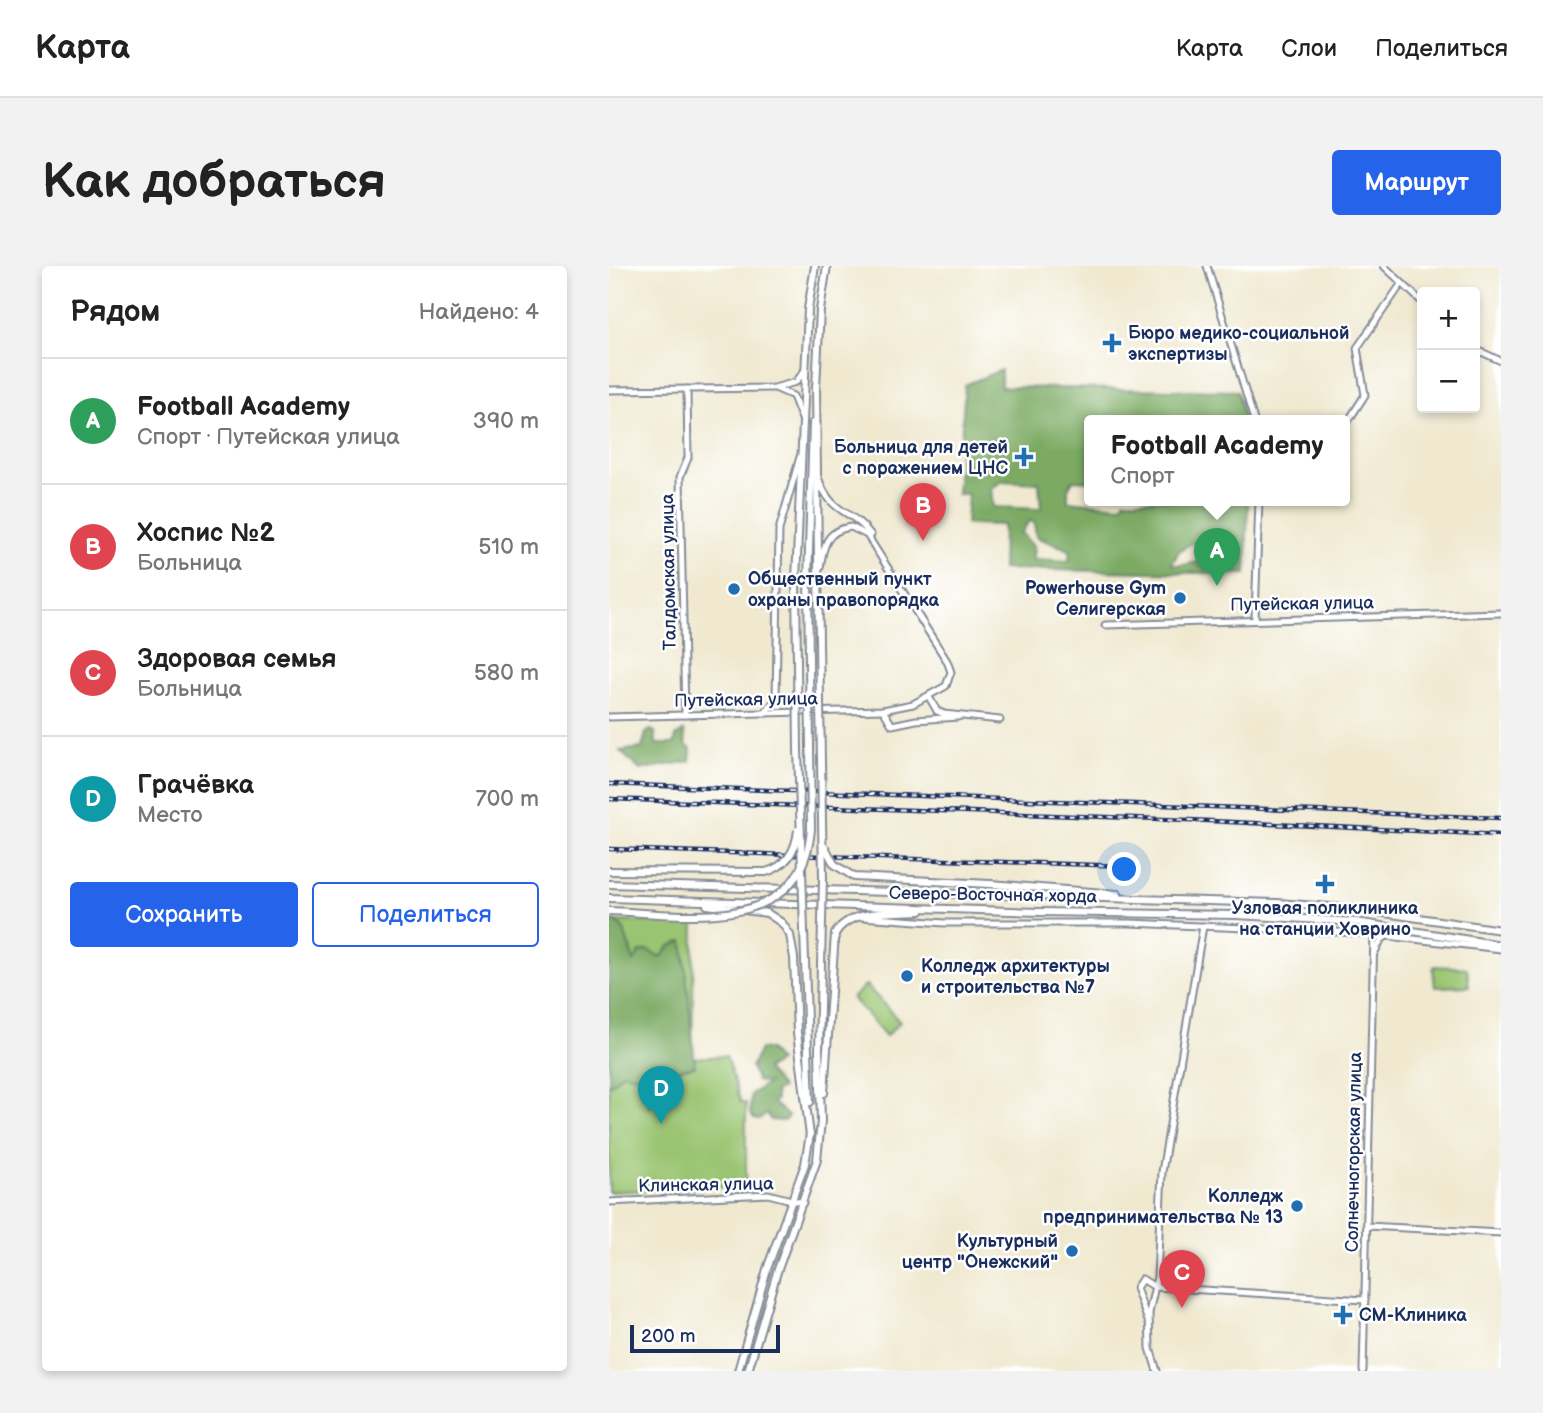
<!DOCTYPE html>
<html lang="ru">
<head>
<meta charset="utf-8">
<style>
  body { margin:0; font-family:"Balsamiq Sans",sans-serif; background:#f2f2f2; color:#222 }
  .controls { position:absolute; right:21px; top:21px; display:grid; overflow:hidden; border-radius:7px; box-shadow:0 4px 10px #0003 }
  .controls button { width:63px; height:63px; display:grid; place-items:center; padding:0; border:0; border-bottom:2px solid #e0e0e0; background:#fff; color:#222; font:35px sans-serif }
  .scale { position:absolute; left:21px; bottom:18px; width:150px; box-sizing:border-box; padding-left:7px; border:4px solid #1b2f5e; border-top:0; font-size:19px; line-height:24px; white-space:nowrap; color:#1b2f5e; -webkit-text-stroke:5px #fff; paint-order:stroke }
  .you { position:absolute; left:516px; top:604px; width:24px; height:24px; margin:-18px; border:5px solid #fff; border-radius:50%; background:#1a73e8; box-shadow:0 0 0 10px #1a73e833 }
  .badge { display:grid; place-items:center; width:46px; height:46px; border-radius:50%; background:#2563eb; color:#fff; font-size:23px; font-weight:700 }
  .pin { position:absolute; translate:-50% -58px; filter:drop-shadow(0 2px 4px #0008) }
  .pin::after { content:''; position:absolute; top:37px; width:24px; height:21px; background:inherit; clip-path:polygon(0 0,100% 0,50% 100%) }
  .popup { position:absolute; left:475px; top:149px; width:266px; height:91px; box-sizing:border-box; display:grid; place-content:center; border-radius:7px; background:#fff; filter:drop-shadow(0 2px 5px #0005); font-size:23px; white-space:nowrap; color:#767676 }
  .popup b { font-size:26px; color:#222 }
  .popup::after { content:''; position:absolute; left:50%; top:100%; margin-left:-14px; border:14px solid transparent; border-top-color:#fff }
  .list { margin:0; padding:0; list-style:none }
  h2 { display:flex; justify-content:space-between; align-items:center; height:91px; margin:0; padding:0 28px; font-size:30px }
  h2 small { font-size:23px; font-weight:400; color:#767676 }
  .list li { display:grid; grid-template-columns:46px 1fr auto; gap:21px; align-items:center; box-sizing:border-box; height:126px; padding:0 28px; border-top:2px solid #e0e0e0 }
  .list b { display:block; font-size:26px; white-space:nowrap }
  .list p { margin:0; font-size:23px; white-space:nowrap; color:#767676 }
  .list em { font-size:23px; font-style:normal; color:#767676 }
  .actions { display:flex; gap:14px; padding:21px 28px }
  .actions a { flex:1; padding:16px 0; border:2px solid #2563eb; border-radius:7px; text-align:center; font-size:24px; color:#2563eb }
  .actions .main { background:#2563eb; color:#fff }
  .map { position:relative; flex:none; width:892px; height:1105px; overflow:hidden; border-radius:7px }
  header { display:flex; align-items:center; gap:42px; box-sizing:border-box; height:98px; padding:0 35px; background:#fff; border-bottom:2px solid #e0e0e0 }
  header strong { font-size:33px }
  nav { display:flex; gap:38px; margin-inline-start:auto; font-size:24px }
  .intro { display:flex; align-items:center; justify-content:space-between; box-sizing:border-box; height:168px; padding:0 42px }
  h1 { margin:0; font-size:49px }
  .button { padding:18px 32px; border-radius:7px; background:#2563eb; color:#fff; font-size:24px; font-weight:700 }
  main { display:flex; gap:42px; padding:0 42px }
  aside { flex:1; background:#fff; border-radius:7px; box-shadow:0 4px 10px #0003 }
  .map>svg:first-child { display:block }
  .green { fill:#9ac471; stroke:#5a7a68; stroke-width:2 }
  .forest { fill:#7baa63; stroke:#4b6c60; stroke-width:2; fill-rule:evenodd }
  .lines { fill:none; stroke-linecap:round; stroke-linejoin:round }
  .minor-casing { stroke:#868c97; stroke-width:9 }
  .major-casing { stroke:#868c97; stroke-width:10 }
  .minor { stroke:#fff; stroke-width:5 }
  .major { stroke:#fff; stroke-width:6 }
  .rail-casing { stroke:#1b2f5e; stroke-width:4.5 }
  .rail { stroke:#fff; stroke-width:2; stroke-dasharray:5; stroke-linecap:butt }
  .major-bridge-casing { stroke:#868c97; stroke-width:10; stroke-linecap:butt }
  .major-bridge { stroke:#fff; stroke-width:6 }
  .poi-dot { fill:#1f6fb2; stroke:#fff; stroke-width:2.5 }
  .labels { text-anchor:middle; dominant-baseline:central; stroke-width:5; stroke-linejoin:round; paint-order:stroke }
  .poi-label { font-size:18px; font-weight:bold; fill:#1b2f5e; stroke:#fff; text-anchor:start }
  .street-label { font-size:18px; fill:#1b2f5e; stroke:#fff }
</style>
</head>
<body>
<header>
<strong>Карта</strong>
<nav><a>Карта</a><a>Слои</a><a>Поделиться</a></nav>
</header>
<div class="intro"><h1>Как добраться</h1><a class="button">Маршрут</a></div>
<main>
<aside>
<h2>Рядом<small>Найдено: 4</small></h2>
<ul class="list">
<li><span class="badge" style="background:#2e9e5b">A</span><div><b>Football Academy</b><p>Спорт · Путейская улица</p></div><em>390 m</em></li>
<li><span class="badge" style="background:#e0444e">B</span><div><b>Хоспис №2</b><p>Больница</p></div><em>510 m</em></li>
<li><span class="badge" style="background:#e0444e">C</span><div><b>Здоровая семья</b><p>Больница</p></div><em>580 m</em></li>
<li><span class="badge" style="background:#0f9aa8">D</span><div><b>Грачёвка</b><p>Место</p></div><em>700 m</em></li>
</ul>
<div class="actions"><a class="main">Сохранить</a><a>Поделиться</a></div>
</aside>
<div class="map">
<svg width="892" height="1105" viewBox="0 0 892 1105">
  <rect width="100%" height="100%" fill="#fff"/>
  <filter id="ink" filterUnits="userSpaceOnUse"><feTurbulence type="fractalNoise" baseFrequency=".0143" numOctaves="2"/><feDisplacementMap in="SourceGraphic" scale="14" xChannelSelector="R" yChannelSelector="G"/><feConvolveMatrix kernelMatrix="1 2 1 2 8 2 1 2 1" color-interpolation-filters="sRGB"/></filter>
  <filter id="wash" filterUnits="userSpaceOnUse"><feTurbulence type="fractalNoise" baseFrequency=".00686" numOctaves="4" result="noise"/><feDisplacementMap in="SourceGraphic" scale="28" xChannelSelector="R" yChannelSelector="G"/><feGaussianBlur stdDeviation="1.57" result="paint"/><feColorMatrix in="noise" values="0 0 0 0 0 0 0 0 0 0 0 0 0 0 0 0 0 1.4 0 .05"/><feComposite in="paint" operator="in"/></filter>
  <g filter="url(#wash)">
    <rect width="100%" height="100%" fill="#f0e9d0"/>
    <g class="green">
      <path d="M0,655L85,656L83,792L117,790L132,837H137V920L0,926Z"/>
      <path d="M826,700L858,702L860,720L826,721L824,703Z"/>
      <path d="M257,719L291,756L277,770L243,732Z"/>
    </g>
    <g class="forest">
      <path d="M392,104V121L628,125L635,154H480V215L464,214L459,223V235L512,240L516,234H639L637,308L393,303L394,259L357,258L359,228H348L356,119ZM393,215L430,217L432,243L384,241L382,223ZM420,255L425,256L427,271L461,284L460,295L424,293L425,281L412,267ZM616,273L627,279L625,286C607,288 577,303 563,298L570,285L583,277L597,279Z"/>
      <path d="M42,464L46,466L47,478H65L67,470L75,465L77,479L82,483L81,495L31,504L11,485L33,482L37,467Z"/>
      <path d="M0,655H7L15,664L25,695L31,686L38,684L52,691L61,680L74,675L86,800L62,805L41,841L29,810L14,807L0,820Z"/>
      <path d="M151,783L160,784L170,796L157,803L173,822L166,826L167,834L163,836L179,850L175,855L162,854L158,848L150,854L145,853L141,847L142,828L159,817L148,815L142,801Z"/>
    </g>
  </g>
  <g filter="url(#ink)">
    <g class="lines">
      <defs>
        <g id="minor">
          <path d="M598,0L645,154"/>
          <path d="M775,0L813,36"/>
          <path d="M866,83L892,95"/>
          <path d="M168,123L184,130L193,153"/>
          <path d="M0,124L165,122L187,116L196,104"/>
          <path d="M736,160L756,129L748,82L793,17"/>
          <path d="M209,211C222,250 241,241 262,269"/>
          <path d="M646,352L650,234"/>
          <path d="M496,359L892,347"/>
          <path d="M320,431L328,445L335,448L391,454"/>
          <path d="M274,444L283,459L307,454L349,451"/>
          <path d="M156,447L167,433L170,264L191,191"/>
          <path d="M76,449L71,211L79,192L78,123"/>
          <path d="M0,451L274,444L304,438L337,420L342,406L338,395L258,269L242,261C217,264 214,281 211,302"/>
          <path d="M253,651L336,657H521L752,667L892,683"/>
          <path d="M765,688L772,674L779,669"/>
          <path d="M0,936L159,928L194,937"/>
          <path d="M758,960L892,967"/>
          <path d="M546,1021L756,1034"/>
          <path d="M539,1055L527,1022L533,1013L546,1021"/>
          <path d="M548,1105L541,1082L540,1047L548,1011L553,906L594,660"/>
          <path d="M754,1105L765,668"/>
        </g>
        <g id="major">
          <path d="M187,314L199,43L206,0"/>
          <path d="M199,314L204,157"/>
          <path d="M210,377L207,121L211,44L218,0"/>
          <path d="M0,618L668,637L748,643L892,664"/>
          <path d="M381,618L509,628"/>
          <path d="M0,632L431,646L627,649L747,656L892,679"/>
          <path d="M98,639L158,647L173,657L181,669L185,692L188,767L201,870"/>
          <path d="M199,785L201,836"/>
          <path d="M215,827L226,668C240,642 285,647 311,645"/>
          <path d="M129,1105L158,1003L196,898L201,868"/>
          <path d="M139,1105L168,1006L208,894L212,855L210,785"/>
        </g>
      </defs>
      <use href="#minor" class="minor-casing"/>
      <use href="#major" class="major-casing"/>
      <use href="#minor" class="minor"/>
      <use href="#major" class="major"/>
      <defs>
        <g id="rail">
          <path d="M0,518L892,552"/>
          <path d="M0,533L580,554L892,569"/>
          <path d="M0,583L517,600"/>
        </g>
      </defs>
      <use href="#rail" class="rail-casing"/>
      <use href="#rail" class="rail"/>
      <defs>
        <g id="major-bridge">
          <path d="M187,314L189,483L199,785"/>
          <path d="M210,377L214,612L210,785"/>
          <path d="M216,581L225,598L245,611L381,618"/>
          <path d="M0,605L157,606C178,600 187,584 189,564"/>
          <path d="M0,645C76,648 193,671 202,563L199,314"/>
        </g>
      </defs>
      <use href="#major-bridge" class="major-bridge-casing"/>
      <use href="#major-bridge" class="major-bridge"/>
    </g>
  </g>
  <g class="poi-dot">
    <path d="M499.5 66.5h7v7h7v7h-7v7h-7v-7h-7v-7h7z"/>
    <path d="M411.5 180.5h7v7h7v7h-7v7h-7v-7h-7v-7h7z"/>
    <circle cx="125" cy="323" r="7"/>
    <circle cx="571" cy="332" r="7"/>
    <path d="M712.5 607.5h7v7h7v7h-7v7h-7v-7h-7v-7h7z"/>
    <circle cx="298" cy="710" r="7"/>
    <circle cx="688" cy="940" r="7"/>
    <circle cx="463" cy="985" r="7"/>
    <path d="M730.5 1038.5h7v7h7v7h-7v7h-7v-7h-7v-7h7z"/>
  </g>
  <g class="labels">
    <g class="poi-label">
      <text x="519" y="67">Бюро медико-социальной<tspan x="519" dy="21">экспертизы</tspan></text>
      <text x="399" y="181" text-anchor="end">Больница для детей<tspan x="399" dy="21">с поражением ЦНС</tspan></text>
      <text x="139" y="313">Общественный пункт<tspan x="139" dy="21">охраны правопорядка</tspan></text>
      <text x="557" y="322" text-anchor="end">Powerhouse Gym<tspan x="557" dy="21">Селигерская</tspan></text>
      <text x="716" y="642" text-anchor="middle">Узловая поликлиника<tspan x="716" dy="21">на станции Ховрино</tspan></text>
      <text x="312" y="700">Колледж архитектуры<tspan x="312" dy="21">и строительства №7</tspan></text>
      <text x="674" y="930" text-anchor="end">Колледж<tspan x="674" dy="21">предпринимательства № 13</tspan></text>
      <text x="449" y="975" text-anchor="end">Культурный<tspan x="449" dy="21">центр "Онежский"</tspan></text>
      <text x="750" y="1049">СМ-Клиника</text>
    </g>
    <g class="street-label">
      <text transform="translate(60 306) rotate(-91)">Талдомская улица</text>
      <text transform="translate(693 338) rotate(-1)">Путейская улица</text>
      <text transform="translate(137 434) rotate(-1)">Путейская улица</text>
      <text transform="translate(384 629) rotate(1)">Северо-Восточная хорда</text>
      <text transform="translate(745 886) rotate(-89)">Солнечногорская улица</text>
      <text transform="translate(97 919) rotate(-1)">Клинская улица</text>
    </g>
  </g>
</svg>
<div class="controls">
<button>+</button>
<button>−</button>
</div>
<div class="scale">200 m</div>
<div class="you"></div>
<div class="pin badge" style="left:608px;top:320px;background:#2e9e5b">A</div>
<div class="popup"><b>Football Academy</b>Спорт</div>
<div class="pin badge" style="left:314px;top:275px;background:#e0444e">B</div>
<div class="pin badge" style="left:573px;top:1042px;background:#e0444e">C</div>
<div class="pin badge" style="left:52px;top:858px;background:#0f9aa8">D</div>
</div>
</main>
</body>
</html>
